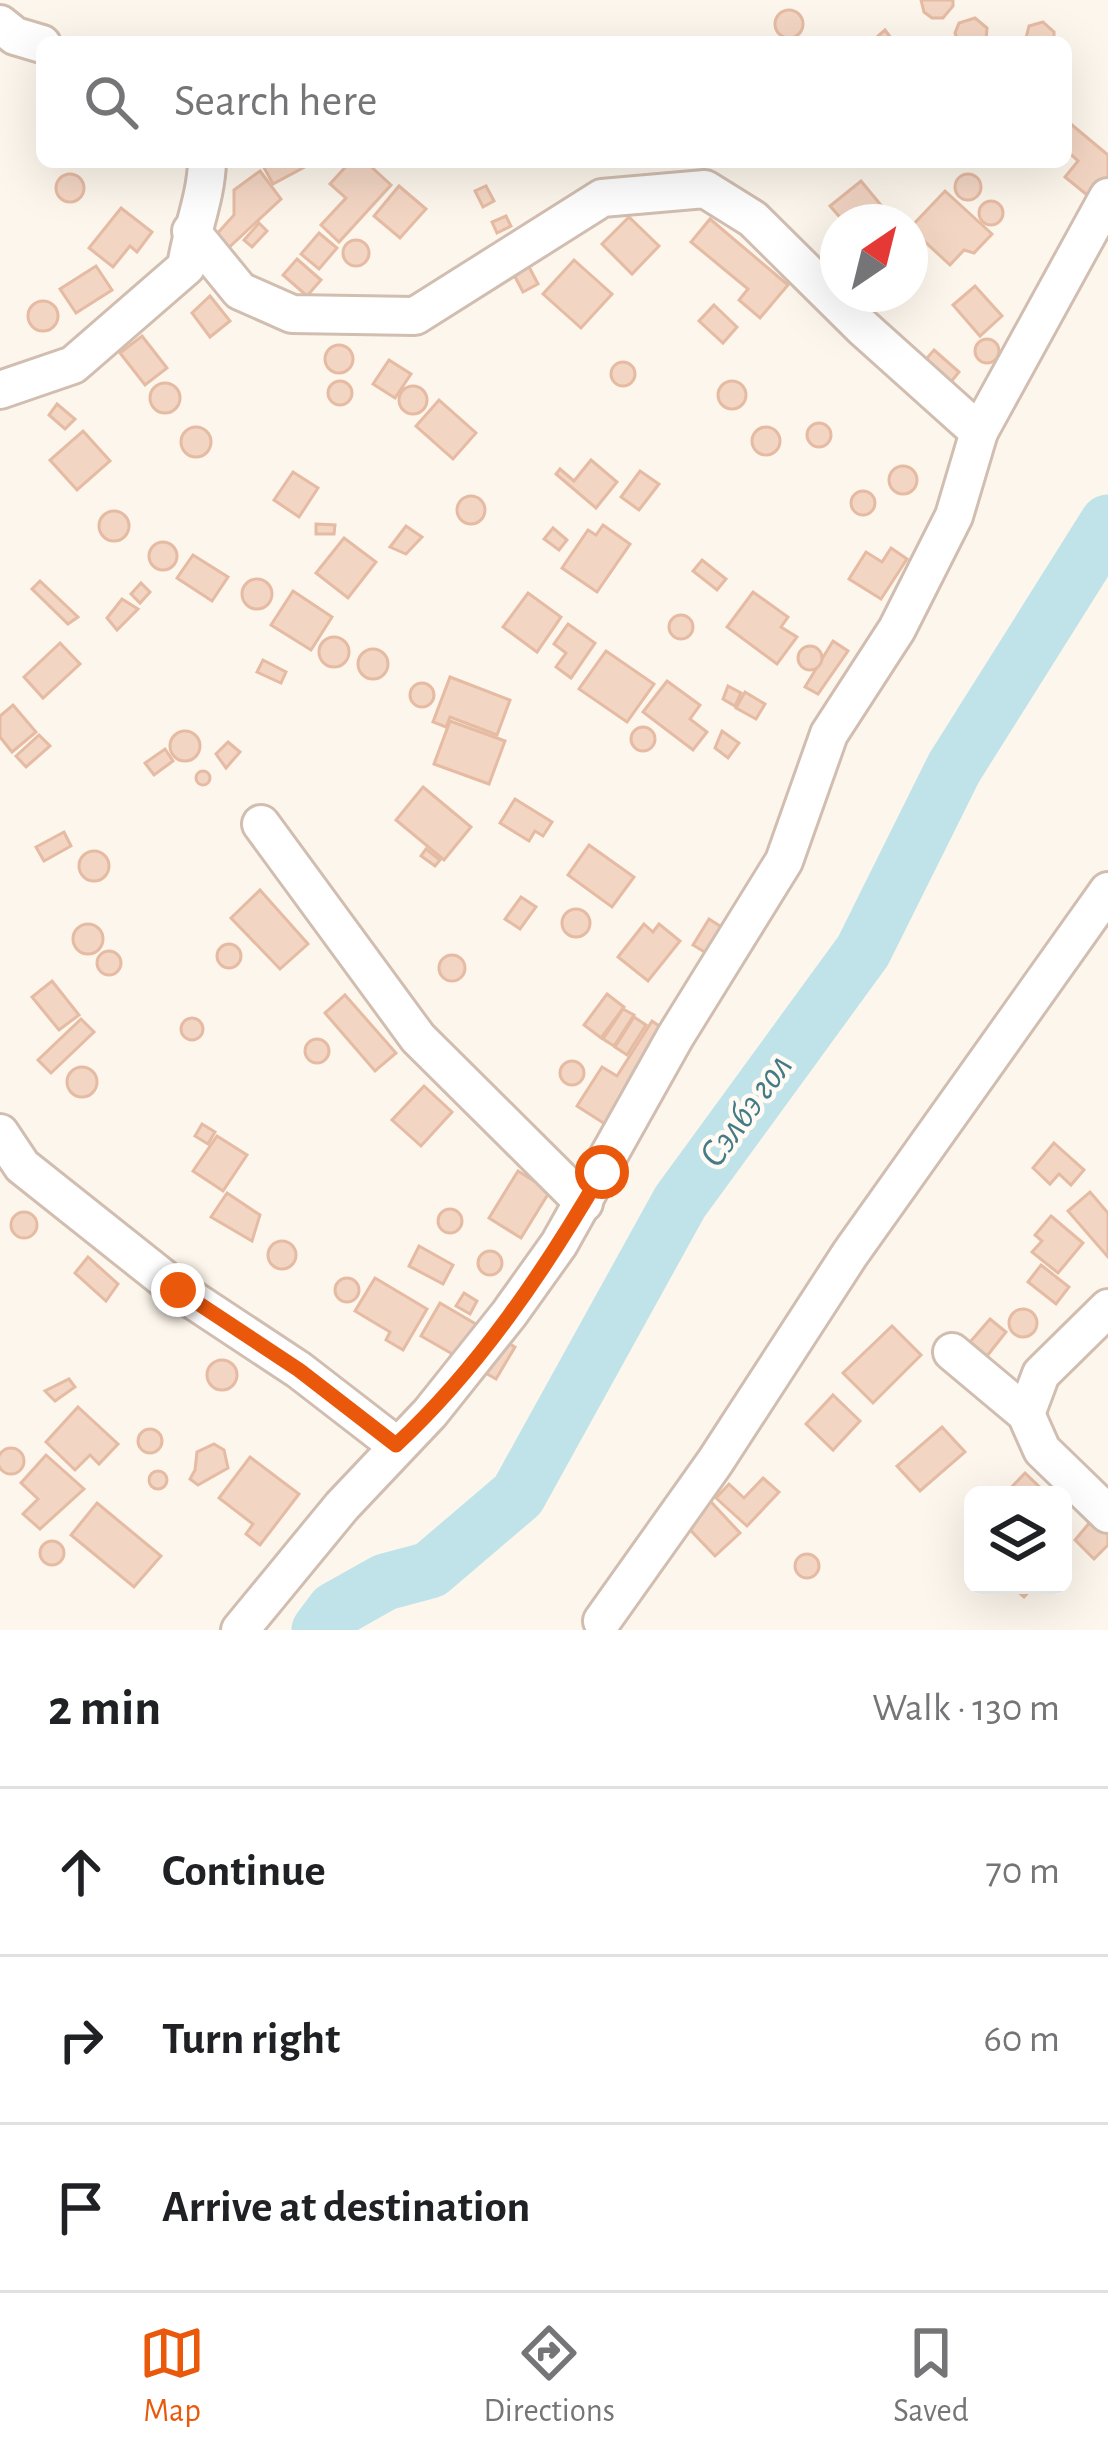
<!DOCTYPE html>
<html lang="en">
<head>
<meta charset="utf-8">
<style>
  body { margin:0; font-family:"Alegreya Sans",sans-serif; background:#f6f6f6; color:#202124 }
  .controls { position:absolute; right:36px; bottom:36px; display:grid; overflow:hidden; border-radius:18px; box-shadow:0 12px 48px #0002 }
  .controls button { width:108px; height:108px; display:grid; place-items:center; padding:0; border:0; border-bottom:3px solid #e0e0e0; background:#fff; color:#202124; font:60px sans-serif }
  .compass { position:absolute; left:820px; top:204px; width:108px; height:108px; border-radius:50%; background:#fff; box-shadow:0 12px 48px #0002; rotate:35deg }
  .stop { position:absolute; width:36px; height:36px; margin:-27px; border:9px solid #ea580c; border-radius:50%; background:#fff }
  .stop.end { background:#ea580c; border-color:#fff; box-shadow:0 3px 12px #0008 }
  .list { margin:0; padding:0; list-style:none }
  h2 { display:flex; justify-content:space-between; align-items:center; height:156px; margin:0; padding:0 48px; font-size:51px }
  h2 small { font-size:39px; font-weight:400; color:#757577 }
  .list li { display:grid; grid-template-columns:78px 1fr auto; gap:36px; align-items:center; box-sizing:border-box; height:168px; padding:0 48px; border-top:3px solid #e0e0e0 }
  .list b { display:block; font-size:45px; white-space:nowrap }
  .list em { font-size:39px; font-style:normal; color:#757577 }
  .icon { flex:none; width:66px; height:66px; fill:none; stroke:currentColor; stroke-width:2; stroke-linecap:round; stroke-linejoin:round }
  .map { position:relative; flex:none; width:1108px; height:1630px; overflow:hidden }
  .search { position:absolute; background:#fff; box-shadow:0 12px 48px #0002; left:36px; right:36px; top:36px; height:132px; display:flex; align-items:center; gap:30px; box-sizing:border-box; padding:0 42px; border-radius:18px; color:#757577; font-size:45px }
  .sheet { height:660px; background:#fff }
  nav { display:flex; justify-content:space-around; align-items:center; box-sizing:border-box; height:168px; border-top:3px solid #e0e0e0; background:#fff; font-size:33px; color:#757577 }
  nav a { display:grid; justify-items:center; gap:6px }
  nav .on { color:#ea580c }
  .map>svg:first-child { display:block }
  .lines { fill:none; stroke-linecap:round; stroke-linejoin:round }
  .river { stroke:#bfe3e8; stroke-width:57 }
  .building { fill:#f3d5c3; stroke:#e6bba3; stroke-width:3 }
  .minor-casing { stroke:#d1beb0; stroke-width:42 }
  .minor { stroke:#fff; stroke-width:36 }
  .route { stroke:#ea580c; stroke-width:15 }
  .labels { text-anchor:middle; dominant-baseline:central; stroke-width:9; stroke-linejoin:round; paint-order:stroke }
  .water-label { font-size:39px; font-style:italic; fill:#437c86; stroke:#fffaf3 }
</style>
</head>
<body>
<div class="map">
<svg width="1108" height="1630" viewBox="0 0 1108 1630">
  <rect width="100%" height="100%" fill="#fdf6ec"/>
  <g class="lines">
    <path class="river" d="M320,1630L335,1610L385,1582L430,1570L518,1495L680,1202L863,951L954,768L1108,523"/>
  </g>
  <g class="building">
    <path d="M921,0H953V6L943,18H932L924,12Z"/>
    <circle cx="789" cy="24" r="14"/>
    <path d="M975,18L987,28L986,42H958L955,33L959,23Z"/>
    <path d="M1043,22L1054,32V42H1025L1029,26Z"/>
    <path d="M885,30L894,42H871Z"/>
    <path d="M1066,120L1108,155V189L1097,203L1065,177L1078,161L1066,150Z"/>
    <path d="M261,162H314L273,184Z"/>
    <path d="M350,162H366L391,185L339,242L321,225L346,198L330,184Z"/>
    <path d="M260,171L281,199L223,253L215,236L234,215V190Z"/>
    <circle cx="70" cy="188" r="14"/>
    <circle cx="968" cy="187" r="13"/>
    <path d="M861,181L890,216L883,222H844L830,206Z"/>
    <path d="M399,186L426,209L400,238L374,216Z"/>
    <path d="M486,186L494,201L483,207L475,191Z"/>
    <path d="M945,191L992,234L974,253L964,250L950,265L910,228Z"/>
    <circle cx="991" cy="213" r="12"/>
    <path d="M121,208L152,232L137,252L130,246L113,267L89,248Z"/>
    <path d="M506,216L511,226L497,233L492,222Z"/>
    <path d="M629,217L659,246L632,274L602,244Z"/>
    <path d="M710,219L788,285L760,318L739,300L748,289L691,242Z"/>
    <path d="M259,223L267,231L252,247L244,240Z"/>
    <path d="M319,233L337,248L319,269L301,254Z"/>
    <circle cx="356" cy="253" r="13"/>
    <path d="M297,259L321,280L307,296L283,275Z"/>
    <path d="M574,260L612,294L581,328L543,294Z"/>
    <path d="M528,265L538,284L523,292L513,273Z"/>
    <path d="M96,266L112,290L76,313L60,289Z"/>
    <path d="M975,286L1002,316L980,336L953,305Z"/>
    <path d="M210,296L230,321L210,337L192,313Z"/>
    <circle cx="43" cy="316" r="15"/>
    <path d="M714,305L737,327L723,343L699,321Z"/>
    <path d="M142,336L167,368L145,385L120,353Z"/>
    <circle cx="987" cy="351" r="12"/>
    <circle cx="339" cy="359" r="14"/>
    <path d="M934,350L959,372L946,388L920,366Z"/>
    <path d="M389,360L411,374L395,398L373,384Z"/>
    <circle cx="623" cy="374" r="12"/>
    <circle cx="340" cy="393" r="12"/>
    <circle cx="732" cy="395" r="14"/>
    <circle cx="165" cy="398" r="15"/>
    <circle cx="413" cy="400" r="14"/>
    <path d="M439,400L476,433L453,459L416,426Z"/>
    <path d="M57,404L75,419L65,429L49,415Z"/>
    <circle cx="819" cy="435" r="12"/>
    <circle cx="196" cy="442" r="15"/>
    <circle cx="766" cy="441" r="14"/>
    <path d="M83,431L110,461L77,490L50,460Z"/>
    <path d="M591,460L617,482L596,508L556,474L560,469L574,481Z"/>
    <circle cx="903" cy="480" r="14"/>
    <path d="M640,471L659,484L639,510L621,497Z"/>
    <path d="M293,472L318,488L299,517L274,500Z"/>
    <circle cx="863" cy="503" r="12"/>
    <circle cx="471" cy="510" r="14"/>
    <circle cx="114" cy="526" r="15"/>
    <path d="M316,524L335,525L334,534H316Z"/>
    <path d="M603,525L630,544L597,592L562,568L588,530L596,535Z"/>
    <path d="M406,526L422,537L406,554L390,547Z"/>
    <path d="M553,528L567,540L559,550L544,539Z"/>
    <path d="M344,538L376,562L348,598L316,573Z"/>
    <circle cx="163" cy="556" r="14"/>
    <path d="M891,548L907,559L881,599L849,579L866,552L882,562Z"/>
    <path d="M193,555L228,577L212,601L177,578Z"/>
    <path d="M702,560L726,579L717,590L693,571Z"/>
    <circle cx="257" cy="594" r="15"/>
    <path d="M40,581L78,617L68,624L32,589Z"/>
    <path d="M141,583L150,592L140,603L131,594Z"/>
    <path d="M293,591L332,617L311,650L271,625Z"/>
    <path d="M753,592L788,617L781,627L797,637L777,664L727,627Z"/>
    <path d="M528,593L561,617L537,652L503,627Z"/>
    <path d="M122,599L138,609L117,630L107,618Z"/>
    <circle cx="681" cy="627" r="12"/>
    <path d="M568,624L595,643L571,678L556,667L566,653L554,644Z"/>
    <circle cx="334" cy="652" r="15"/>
    <path d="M833,641L848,651L818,694L805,687Z"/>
    <path d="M60,643L80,664L43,698L24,677Z"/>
    <circle cx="810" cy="658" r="12"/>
    <circle cx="373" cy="664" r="15"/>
    <path d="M606,651L654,684L627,722L579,689Z"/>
    <path d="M263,660L286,672L281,683L257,672Z"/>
    <path d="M450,677L510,700L497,735L450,717L446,727L433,722Z"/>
    <path d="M667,681L700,705L690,719L707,732L693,750L643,712Z"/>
    <circle cx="422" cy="695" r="12"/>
    <path d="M728,686L741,693L735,706L723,699Z"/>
    <path d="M745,692L765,704L756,719L736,708Z"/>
    <path d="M13,705L36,732L12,752L0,737V716Z"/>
    <path d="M450,721L505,741L489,784L434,764Z"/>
    <circle cx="643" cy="739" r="12"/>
    <path d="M722,731L739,743L728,758L715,748Z"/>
    <circle cx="185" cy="746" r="15"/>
    <path d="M39,735L50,746L26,767L16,756Z"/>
    <path d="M228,742L240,752L226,768L216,754Z"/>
    <path d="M165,749L173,761L154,775L145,763Z"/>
    <circle cx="203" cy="778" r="7"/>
    <path d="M423,787L471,827L444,860L396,820Z"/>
    <path d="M515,799L552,822L543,836L535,831L529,841L500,823Z"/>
    <path d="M64,832L71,846L44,861L36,847Z"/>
    <path d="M589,845L634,877L612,907L568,875Z"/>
    <path d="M426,849L440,860L435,866L421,856Z"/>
    <circle cx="94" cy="866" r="15"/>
    <path d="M260,890L308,944L280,969L231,918Z"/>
    <path d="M521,897L536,907L520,929L505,919Z"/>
    <circle cx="576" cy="923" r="14"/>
    <path d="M709,919L728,931L713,957L693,945Z"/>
    <path d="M644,924L653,932L659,924L680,941L648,981L618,957Z"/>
    <circle cx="88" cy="939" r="15"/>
    <circle cx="229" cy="956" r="12"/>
    <circle cx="109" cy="963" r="12"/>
    <circle cx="452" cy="968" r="13"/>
    <path d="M52,981L79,1015L59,1030L32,997Z"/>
    <path d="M607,994L624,1007L601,1038L584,1025Z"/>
    <path d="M345,995L396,1053L375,1071L325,1013Z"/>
    <path d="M623,1009L634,1015L614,1046L603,1039Z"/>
    <path d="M634,1017L646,1025L627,1055L615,1047Z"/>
    <circle cx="192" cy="1029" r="11"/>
    <path d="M81,1019L94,1032L51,1073L38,1060Z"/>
    <path d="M652,1021L665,1030L605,1124L577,1106L602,1067L617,1076Z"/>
    <circle cx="317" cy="1051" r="12"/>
    <circle cx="572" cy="1073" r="12"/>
    <circle cx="82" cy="1082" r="15"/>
    <path d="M424,1086L452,1112L421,1146L392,1120Z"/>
    <path d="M202,1124L215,1132L208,1144L195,1136Z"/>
    <path d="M217,1136L247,1155L223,1191L193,1171Z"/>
    <path d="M1054,1143L1084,1170L1071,1185L1059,1174L1050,1184L1033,1168Z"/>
    <path d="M518,1171L550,1191L521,1238L489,1218Z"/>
    <path d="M1090,1192L1108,1213V1257L1068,1211Z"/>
    <path d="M227,1193L260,1215L252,1241L211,1217Z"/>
    <circle cx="450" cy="1221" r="12"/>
    <circle cx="24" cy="1225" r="13"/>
    <path d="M1051,1216L1083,1243L1058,1273L1032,1252L1042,1241L1035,1235Z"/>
    <circle cx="282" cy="1255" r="14"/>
    <path d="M419,1246L453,1265L443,1284L409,1266Z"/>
    <circle cx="490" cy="1263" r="12"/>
    <path d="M88,1257L118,1284L106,1301L75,1273Z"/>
    <path d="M1041,1265L1069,1287L1056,1304L1028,1282Z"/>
    <circle cx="347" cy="1290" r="12"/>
    <path d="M375,1278L427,1309L403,1350L386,1340L390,1332L355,1311Z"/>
    <path d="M464,1293L477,1301L470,1314L456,1306Z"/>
    <path d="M440,1303L515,1347L496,1379L421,1336Z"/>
    <circle cx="1023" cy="1323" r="14"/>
    <path d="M990,1319L1006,1332L987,1356L970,1342Z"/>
    <path d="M892,1326L921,1355L873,1403L843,1373Z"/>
    <circle cx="222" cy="1375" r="15"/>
    <path d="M69,1379L75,1387L55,1401L45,1391Z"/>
    <path d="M833,1395L860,1421L833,1450L806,1424Z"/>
    <path d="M78,1407L118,1444L99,1464L90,1455L75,1470L46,1442Z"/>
    <path d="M942,1427L965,1452L920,1491L897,1466Z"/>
    <circle cx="150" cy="1441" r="12"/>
    <path d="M214,1444L224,1450L228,1468L198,1485L190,1479L195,1470L197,1452Z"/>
    <circle cx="11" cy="1461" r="13"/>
    <path d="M46,1455L84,1489L40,1529L23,1514L38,1499L21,1483Z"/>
    <path d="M250,1457L299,1494L260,1545L246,1534L253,1524L219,1498Z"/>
    <circle cx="158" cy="1480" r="9"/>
    <path d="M1025,1473L1048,1495H1004Z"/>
    <path d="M763,1478L779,1492L747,1526L716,1498L729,1484L744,1498Z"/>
    <path d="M700,1490L740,1533L715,1556L675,1514Z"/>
    <path d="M97,1503L161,1556L134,1587L71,1535Z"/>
    <path d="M1096,1515L1108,1527V1545L1094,1559L1075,1540Z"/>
    <circle cx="52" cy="1553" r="12"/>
    <circle cx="807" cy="1566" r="12"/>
    <path d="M1011,1585H1035L1024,1597Z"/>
  </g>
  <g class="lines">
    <defs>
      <g id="minor">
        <path d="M0,24L15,36L42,44"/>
        <path d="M191,231L240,291L292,314L415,316L602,198L705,189L753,219L862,327L979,432"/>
        <path d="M0,390L73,365L186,267C191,231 206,198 207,162"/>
        <path d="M261,824L418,1038L584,1203"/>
        <path d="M0,1133L22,1166L178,1290L299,1370L396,1445"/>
        <path d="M952,1352L1026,1414L1042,1450L1108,1514"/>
        <path d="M1026,1414L1041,1374L1108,1308"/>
        <path d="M602,1621L715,1462L850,1254L1108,891"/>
        <path d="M240,1630L342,1506L430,1413L509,1314L559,1244L675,1037L784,861L829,734L897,629L954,516L979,432L1108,197"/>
      </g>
    </defs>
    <use href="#minor" class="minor-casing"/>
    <use href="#minor" class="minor"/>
  </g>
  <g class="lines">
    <path class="route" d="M178,1290L299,1370L396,1445C479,1368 545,1270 602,1172"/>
  </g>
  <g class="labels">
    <g class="water-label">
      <text transform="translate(746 1111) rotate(-54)">Сэлбэ гол</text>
    </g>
  </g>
</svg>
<div class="controls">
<button><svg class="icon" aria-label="layers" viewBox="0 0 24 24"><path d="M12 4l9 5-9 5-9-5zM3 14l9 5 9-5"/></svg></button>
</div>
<svg class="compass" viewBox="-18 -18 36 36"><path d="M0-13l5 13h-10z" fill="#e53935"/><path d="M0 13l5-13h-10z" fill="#757577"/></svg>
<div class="stop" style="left:602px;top:1172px"></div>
<div class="stop end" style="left:178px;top:1290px"></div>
<div class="search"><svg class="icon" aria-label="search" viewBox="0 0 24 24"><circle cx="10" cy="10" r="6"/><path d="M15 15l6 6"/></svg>Search here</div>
</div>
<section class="sheet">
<h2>2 min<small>Walk · 130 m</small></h2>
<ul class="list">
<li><svg class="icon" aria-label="ahead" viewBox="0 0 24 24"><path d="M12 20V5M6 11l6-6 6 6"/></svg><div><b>Continue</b></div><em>70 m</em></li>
<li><svg class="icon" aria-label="right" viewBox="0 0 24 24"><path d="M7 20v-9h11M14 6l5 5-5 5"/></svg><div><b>Turn right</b></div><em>60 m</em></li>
<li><svg class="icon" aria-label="arrive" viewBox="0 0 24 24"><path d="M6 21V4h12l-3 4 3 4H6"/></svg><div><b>Arrive at destination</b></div></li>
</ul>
</section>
<nav>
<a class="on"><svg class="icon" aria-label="map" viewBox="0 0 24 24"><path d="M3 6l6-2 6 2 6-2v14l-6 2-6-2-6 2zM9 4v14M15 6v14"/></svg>Map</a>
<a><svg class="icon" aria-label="directions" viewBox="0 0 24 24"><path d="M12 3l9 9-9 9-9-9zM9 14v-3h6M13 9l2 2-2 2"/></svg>Directions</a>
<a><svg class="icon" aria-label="saved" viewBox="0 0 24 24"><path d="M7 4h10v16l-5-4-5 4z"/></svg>Saved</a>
</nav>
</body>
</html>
